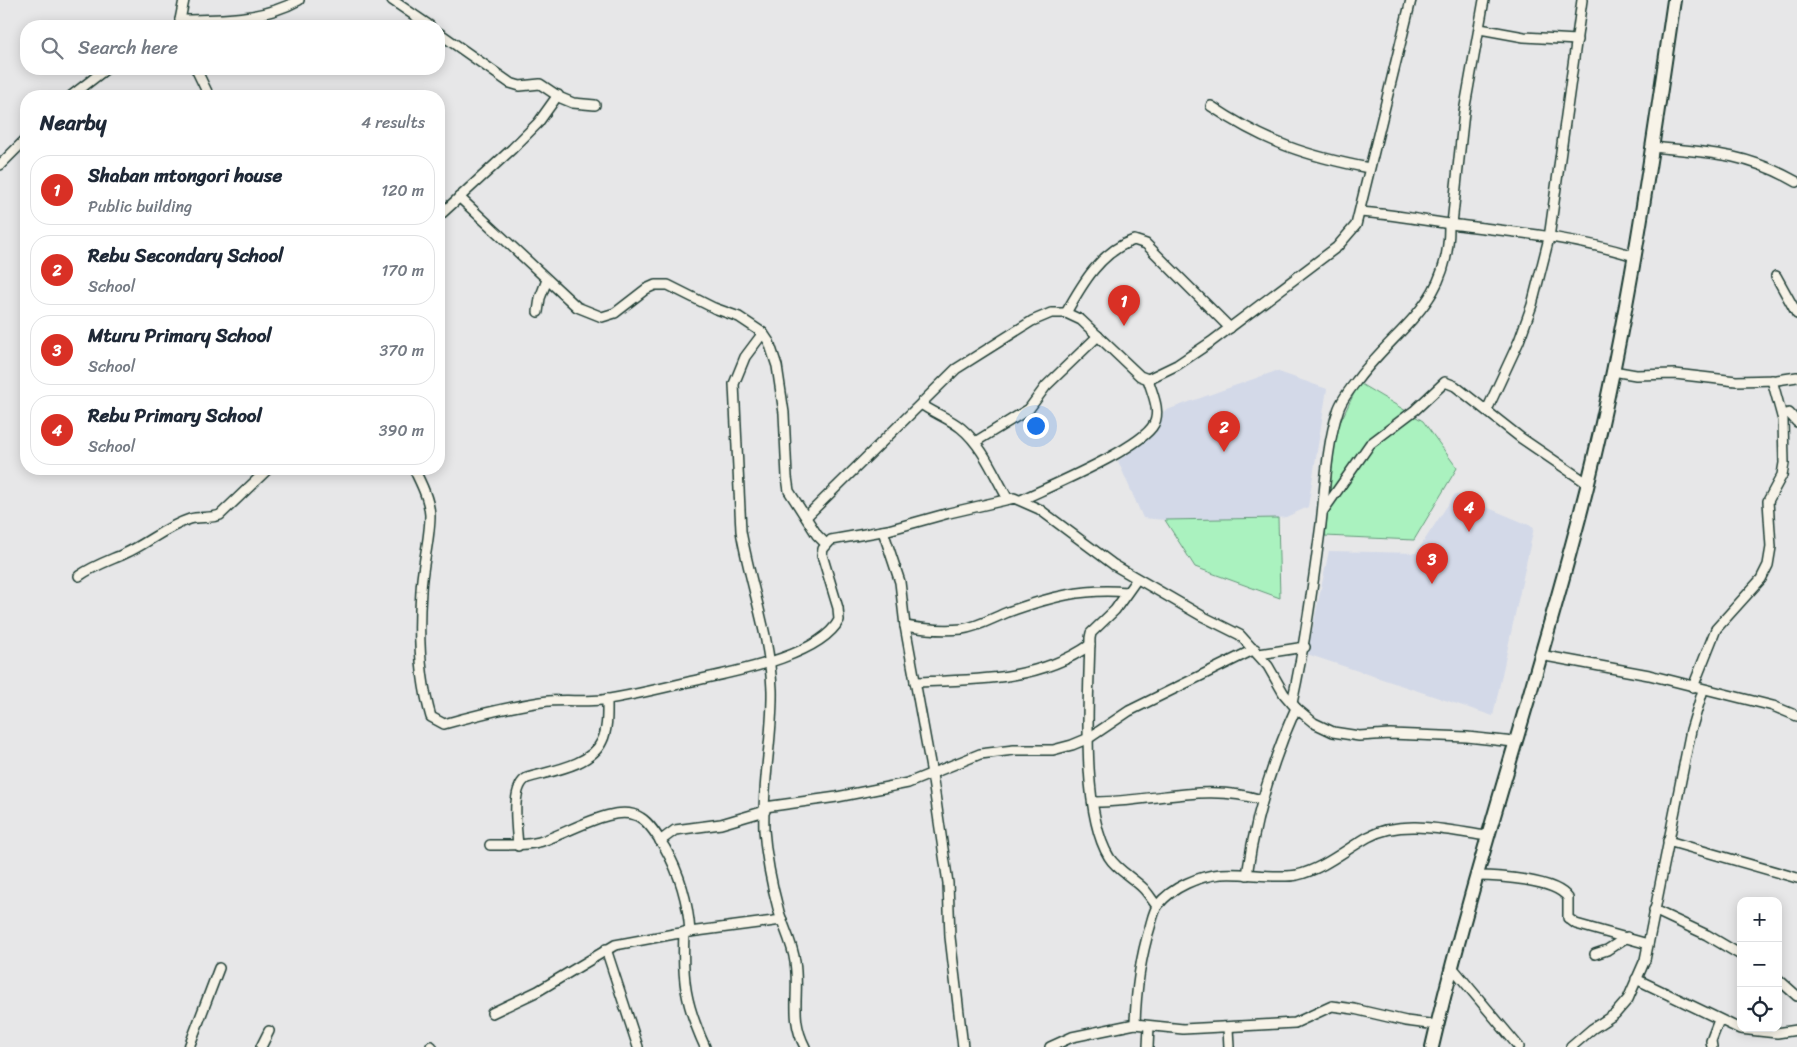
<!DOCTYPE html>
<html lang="en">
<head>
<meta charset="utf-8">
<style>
  body { margin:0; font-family:Sriracha,sans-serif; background:#f2f2f3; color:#1f2937 }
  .controls { position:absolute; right:15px; bottom:15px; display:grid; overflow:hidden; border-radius:10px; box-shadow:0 2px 12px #0003 }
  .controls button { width:45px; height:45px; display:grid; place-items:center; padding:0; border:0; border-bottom:1px solid #e0e1e3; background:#fff; color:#1f2937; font:25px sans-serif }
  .you { position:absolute; left:1035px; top:425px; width:18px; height:18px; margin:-12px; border:4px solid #fff; border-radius:50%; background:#1a73e8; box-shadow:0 0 0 8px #1a73e833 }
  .badge { display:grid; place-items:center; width:32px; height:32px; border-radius:50%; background:#d93025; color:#fff; font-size:16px; font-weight:700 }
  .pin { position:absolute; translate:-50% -41px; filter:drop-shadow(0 1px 2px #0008) }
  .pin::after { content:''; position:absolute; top:26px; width:18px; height:15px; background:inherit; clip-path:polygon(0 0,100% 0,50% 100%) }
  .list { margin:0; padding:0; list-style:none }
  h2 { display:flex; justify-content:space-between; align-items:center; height:65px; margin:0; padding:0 20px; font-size:21px }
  h2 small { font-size:16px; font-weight:400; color:#747a83 }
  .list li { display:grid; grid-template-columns:32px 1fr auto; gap:15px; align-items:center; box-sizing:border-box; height:70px; margin:0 10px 10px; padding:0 10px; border:1px solid #e0e1e3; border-radius:20px }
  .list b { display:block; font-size:19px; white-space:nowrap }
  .list p { margin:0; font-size:16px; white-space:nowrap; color:#747a83 }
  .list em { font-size:16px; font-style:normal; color:#747a83 }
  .icon { flex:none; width:28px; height:28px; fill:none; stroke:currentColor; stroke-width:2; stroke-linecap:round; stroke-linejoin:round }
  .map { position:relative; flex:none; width:1797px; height:1047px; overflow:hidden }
  .search { position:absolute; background:#fff; box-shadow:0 2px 12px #0003; left:20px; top:20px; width:425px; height:55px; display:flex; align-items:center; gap:12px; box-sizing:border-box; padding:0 18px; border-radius:20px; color:#747a83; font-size:19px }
  .panel { position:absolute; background:#fff; box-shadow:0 2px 12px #0003; left:20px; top:90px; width:425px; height:385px; border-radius:20px }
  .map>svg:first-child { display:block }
  .built { fill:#d3d9e8 }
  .green { fill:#aaf2bf; stroke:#64987a }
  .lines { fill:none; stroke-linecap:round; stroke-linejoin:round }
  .street-casing { stroke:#1f3d34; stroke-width:12 }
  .secondary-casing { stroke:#1f3d34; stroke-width:16 }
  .street { stroke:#f7f3e8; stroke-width:9 }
  .secondary { stroke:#f7f3e8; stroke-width:12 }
</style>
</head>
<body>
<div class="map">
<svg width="1797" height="1047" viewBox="0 0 1797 1047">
  <rect width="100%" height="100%" fill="#e7e7e8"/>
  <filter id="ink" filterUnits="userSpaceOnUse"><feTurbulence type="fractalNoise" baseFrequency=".02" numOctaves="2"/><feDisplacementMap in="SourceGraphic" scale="10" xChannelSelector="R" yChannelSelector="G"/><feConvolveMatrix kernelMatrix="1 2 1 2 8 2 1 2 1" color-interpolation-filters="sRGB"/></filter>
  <g filter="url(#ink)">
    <g class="built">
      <path d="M1276,371L1327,389L1308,507L1286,517L1278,518L1165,520L1143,518L1118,461L1156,431L1164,411Z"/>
      <path d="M1455,494L1534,527L1493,716L1307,654L1329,551L1416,553Z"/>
    </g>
    <g class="green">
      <path d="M1359,383L1423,421L1457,468L1414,540L1325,536L1336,431Z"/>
      <path d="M1278,518L1280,598L1195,567L1165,520Z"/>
    </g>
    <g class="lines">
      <defs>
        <g id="street">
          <path d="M392,0L430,26"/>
          <path d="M180,20C220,20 263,20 299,0"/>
          <path d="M182,26L180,20L184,0"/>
          <path d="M1480,29L1524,37L1577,40"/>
          <path d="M439,33L510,83L520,86L540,84L561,98L573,103L595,105"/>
          <path d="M196,69L209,96"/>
          <path d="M71,96L106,69"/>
          <path d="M1211,106C1265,142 1306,156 1369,168"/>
          <path d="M1651,147C1708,152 1746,153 1797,182"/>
          <path d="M0,165L26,139"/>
          <path d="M459,197L577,307L602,317L615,313L646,289L655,285H668L714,308L739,317L763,333L769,342L777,366L784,413L787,477L789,491L817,535L826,544"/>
          <path d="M1360,212C1393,214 1425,221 1458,225C1517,232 1577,238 1634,256"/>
          <path d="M439,216L512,149L538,123L558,95"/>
          <path d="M1452,224L1464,112L1484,0"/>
          <path d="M1776,276L1797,314"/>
          <path d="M538,312L540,298L547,280"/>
          <path d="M1066,313C1082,284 1101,251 1134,240L1146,244L1230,328"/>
          <path d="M763,333L745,357L734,384L741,531C750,584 770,635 772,690C773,737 762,783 764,830C766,857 772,886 779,912C784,928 793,945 795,962C800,994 789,1017 805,1047"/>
          <path d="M1613,371L1636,375L1675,374L1736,381L1777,380L1797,377"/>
          <path d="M921,404C933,413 949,418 961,428C983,446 994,475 1008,499"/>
          <path d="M1487,410L1519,341L1532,305L1549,238L1582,0"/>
          <path d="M1782,415L1789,413L1797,422"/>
          <path d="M975,442L1029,409L1046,386L1098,336"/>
          <path d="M414,469C421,483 429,499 430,515C430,540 422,566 421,591C418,633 419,676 431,717L444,724C476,715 508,707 541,702C561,699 581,702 602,700C630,696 659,689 688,682C727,673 819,658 839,620L838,608L822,555L823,549L831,540L888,530L949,513L1014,498L1039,509L1114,565L1202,616L1240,635L1268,666L1284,694L1296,708L1314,723L1333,732L1359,736L1390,734L1467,737L1514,742"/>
          <path d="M1021,500C1048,487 1142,448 1154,424C1161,411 1152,393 1148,379"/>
          <path d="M1323,511L1370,444L1415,410L1445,382L1455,386L1521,438L1587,483"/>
          <path d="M806,517L956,369L1032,321L1051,313H1066L1081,320L1140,376L1148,379L1177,365L1211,342L1337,247L1356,225L1411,0"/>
          <path d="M883,531L900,582L905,626L932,774L948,883L950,937L963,1047"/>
          <path d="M79,576C93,566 108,561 124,554C147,544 165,527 190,519C199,516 210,519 220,515L268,469"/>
          <path d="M1137,579L1115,610L1091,633L1090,638C1089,694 1080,810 1109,857C1116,869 1133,878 1143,888C1148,893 1152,900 1157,906"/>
          <path d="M905,626C923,629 943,631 962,629C978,627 993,618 1008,612C1050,597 1083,588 1127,592"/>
          <path d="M1259,654L1305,647"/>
          <path d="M1540,655L1649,675L1773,706L1797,716"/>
          <path d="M915,682C974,680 1039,681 1090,645"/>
          <path d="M1693,687L1716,629L1761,579L1768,565L1771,547L1768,501L1782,475L1784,463L1783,420L1772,380"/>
          <path d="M1292,703C1305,644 1313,584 1321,524C1325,489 1327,443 1338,411C1341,400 1351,388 1358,379C1400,324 1450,303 1449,224"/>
          <path d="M1093,802C1150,803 1206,782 1262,800"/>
          <path d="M765,807L837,797L908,783L980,754L1014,750H1053L1072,745L1089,738L1129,711L1255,649"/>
          <path d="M660,841L675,830L721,824L765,811"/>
          <path d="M1668,841L1797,878"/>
          <path d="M490,845C507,845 523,846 539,842C566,835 616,801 641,818C651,824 659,839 665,848C680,874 688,902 690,932"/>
          <path d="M518,846C517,829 510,787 527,778C550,771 591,766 602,741C608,729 607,712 607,699"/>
          <path d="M1247,875C1255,817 1272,761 1296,708"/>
          <path d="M1476,876C1497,876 1556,879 1568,898V918L1576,924L1648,944"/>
          <path d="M1654,910L1707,935L1741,955"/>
          <path d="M684,932C682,980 685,1003 705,1047"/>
          <path d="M606,949L638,1047"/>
          <path d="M1595,954L1607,950L1627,937"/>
          <path d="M1452,967L1519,1047"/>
          <path d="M1636,979L1740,1029L1777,1033L1797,1030"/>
          <path d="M1778,979L1797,996"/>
          <path d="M492,1013L538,991L615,945L674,934L782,920"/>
          <path d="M1135,1024C1136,990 1140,959 1150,927C1152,920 1154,910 1158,905C1172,887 1199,876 1221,874C1244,872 1276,879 1297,875C1323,869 1345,850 1368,837C1402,818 1450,831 1487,836"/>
          <path d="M1228,1028L1229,1047"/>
          <path d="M431,1046L432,1047"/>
          <path d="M189,1047L219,968"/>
          <path d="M261,1047L269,1031"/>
          <path d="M1050,1047L1072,1037L1135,1024L1183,1029L1295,1023L1332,1006L1354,1009L1406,1021L1437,1025"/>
          <path d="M1148,1047L1149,1026"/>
          <path d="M1571,1047L1592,1029L1615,1014L1628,999L1645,960L1691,730L1703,690"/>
          <path d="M1712,1047L1711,1041L1719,1020"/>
        </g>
        <path id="secondary" d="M1432,1047C1472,875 1529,707 1574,537C1622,361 1648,180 1674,0"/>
      </defs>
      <use href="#street" class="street-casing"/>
      <use href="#secondary" class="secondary-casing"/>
      <use href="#street" class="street"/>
      <use href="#secondary" class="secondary"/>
    </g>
  </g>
</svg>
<div class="controls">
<button>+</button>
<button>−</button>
<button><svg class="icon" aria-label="locate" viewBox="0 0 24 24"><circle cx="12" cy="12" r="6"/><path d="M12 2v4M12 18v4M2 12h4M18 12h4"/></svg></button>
</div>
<div class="you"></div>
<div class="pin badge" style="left:1124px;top:326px">1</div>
<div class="pin badge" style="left:1224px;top:452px">2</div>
<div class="pin badge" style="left:1432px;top:584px">3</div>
<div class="pin badge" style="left:1469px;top:532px">4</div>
<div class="search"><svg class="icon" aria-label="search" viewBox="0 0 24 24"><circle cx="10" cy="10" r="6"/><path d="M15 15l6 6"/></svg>Search here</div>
<section class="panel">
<h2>Nearby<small>4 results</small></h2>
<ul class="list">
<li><span class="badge">1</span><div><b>Shaban mtongori house</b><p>Public building</p></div><em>120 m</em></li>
<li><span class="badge">2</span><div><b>Rebu Secondary School</b><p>School</p></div><em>170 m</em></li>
<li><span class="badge">3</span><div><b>Mturu Primary School</b><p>School</p></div><em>370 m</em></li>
<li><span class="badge">4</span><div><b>Rebu Primary School</b><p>School</p></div><em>390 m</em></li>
</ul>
</section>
</div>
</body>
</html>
